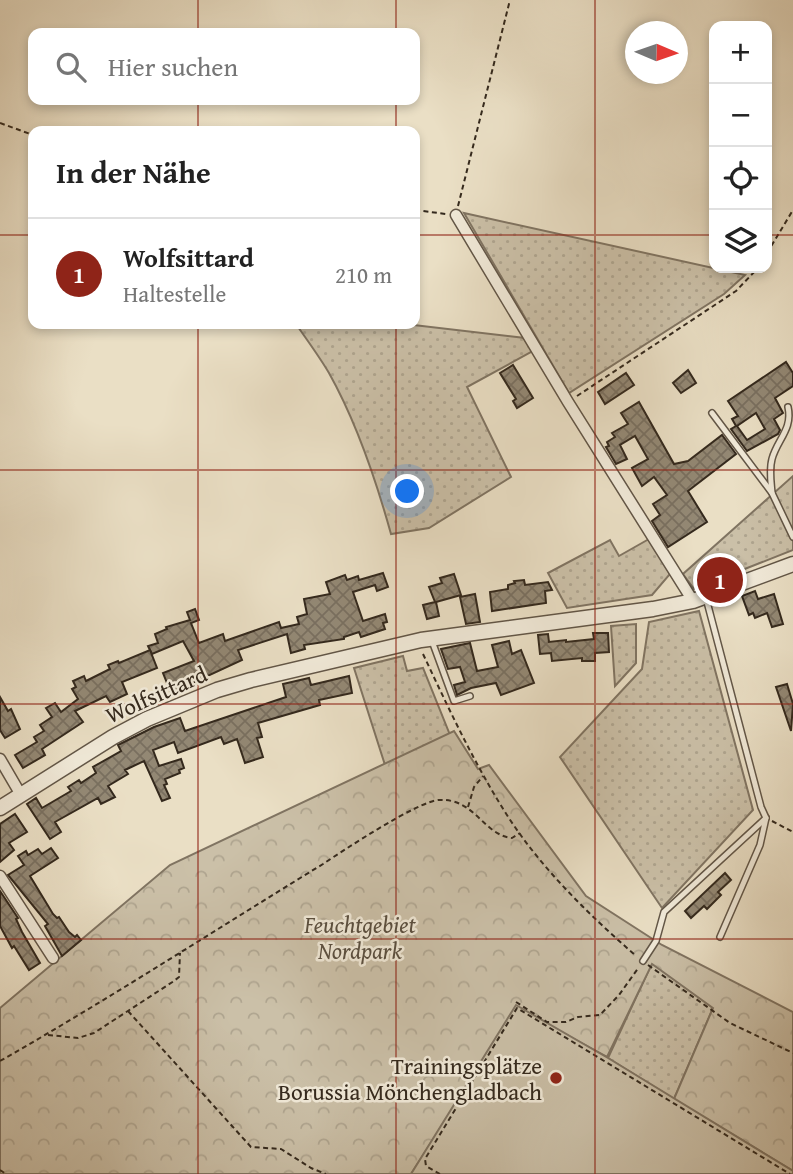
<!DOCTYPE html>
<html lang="de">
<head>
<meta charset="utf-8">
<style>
  body { margin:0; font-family:"Gentium Book Plus",serif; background:#f6f6f6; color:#222 }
  .controls { position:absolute; right:21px; top:21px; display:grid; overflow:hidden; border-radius:14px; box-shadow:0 4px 10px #0003 }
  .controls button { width:63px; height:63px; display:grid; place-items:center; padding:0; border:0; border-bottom:2px solid #e0e0e0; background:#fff; color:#222; font:35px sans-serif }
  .compass { position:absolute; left:625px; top:21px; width:63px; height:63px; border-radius:50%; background:#fff; box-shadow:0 4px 10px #0003; rotate:92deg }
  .you { position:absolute; left:408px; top:492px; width:24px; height:24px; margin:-18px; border:5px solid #fff; border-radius:50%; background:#1a73e8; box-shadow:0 0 0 10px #1a73e833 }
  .badge { display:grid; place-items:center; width:46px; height:46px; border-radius:50%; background:#8f2418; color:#fff; font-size:23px; font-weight:700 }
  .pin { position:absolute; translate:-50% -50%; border:4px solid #fff; box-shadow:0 2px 7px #0006 }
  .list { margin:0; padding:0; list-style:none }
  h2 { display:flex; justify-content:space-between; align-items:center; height:91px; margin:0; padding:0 28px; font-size:30px }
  h2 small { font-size:23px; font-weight:400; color:#767676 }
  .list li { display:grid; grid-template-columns:46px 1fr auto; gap:21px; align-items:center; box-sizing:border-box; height:112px; padding:0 28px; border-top:2px solid #e0e0e0 }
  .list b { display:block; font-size:26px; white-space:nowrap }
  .list p { margin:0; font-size:23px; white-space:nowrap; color:#767676 }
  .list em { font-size:23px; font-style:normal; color:#767676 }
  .icon { flex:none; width:38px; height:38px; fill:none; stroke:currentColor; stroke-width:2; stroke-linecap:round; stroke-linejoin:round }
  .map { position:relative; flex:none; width:793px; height:1174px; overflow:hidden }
  .search { position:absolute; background:#fff; box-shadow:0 4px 10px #0003; left:28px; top:28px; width:392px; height:77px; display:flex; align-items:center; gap:18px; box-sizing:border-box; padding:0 24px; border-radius:14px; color:#767676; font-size:26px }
  .panel { position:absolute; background:#fff; box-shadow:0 4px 10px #0003; left:28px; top:126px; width:392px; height:203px; border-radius:14px }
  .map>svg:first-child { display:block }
  .grass { fill:url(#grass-dots); stroke:#807462; stroke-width:2 }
  .forest { fill:url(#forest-crowns); stroke:#807462; stroke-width:2 }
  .pitch { fill:#cbc0a8; stroke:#807462; stroke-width:2 }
  .building { fill:url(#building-cross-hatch); stroke:#34291d; stroke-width:2; fill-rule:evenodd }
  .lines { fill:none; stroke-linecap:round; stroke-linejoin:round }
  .service-casing { stroke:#625647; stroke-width:8 }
  .minor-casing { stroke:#625647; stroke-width:13 }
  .tertiary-casing { stroke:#625647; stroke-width:17 }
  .path { stroke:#34291d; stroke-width:2; stroke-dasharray:5 3.5; stroke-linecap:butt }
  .service { stroke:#f1ead9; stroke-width:5 }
  .minor { stroke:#f1ead9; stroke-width:10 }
  .tertiary { stroke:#f1ead9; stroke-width:14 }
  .grid { fill:none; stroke:#8f2418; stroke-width:2; stroke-opacity:0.55 }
  .poi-dot { fill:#8f2418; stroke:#f1ead9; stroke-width:2.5 }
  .labels { text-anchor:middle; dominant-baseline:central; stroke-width:5; stroke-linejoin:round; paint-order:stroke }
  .street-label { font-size:23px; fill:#34291d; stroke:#f1ead9 }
  .park-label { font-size:23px; font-style:italic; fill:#5a4f40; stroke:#f1ead9 }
  .poi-label { font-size:23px; fill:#34291d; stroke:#f1ead9; text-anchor:end }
</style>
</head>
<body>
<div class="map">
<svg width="793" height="1174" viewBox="0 0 793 1174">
  <defs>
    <pattern id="grass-dots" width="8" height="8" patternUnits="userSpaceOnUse" patternTransform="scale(1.75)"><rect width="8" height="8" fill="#cbc0a8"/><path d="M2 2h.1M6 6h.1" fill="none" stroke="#afa590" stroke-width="1.8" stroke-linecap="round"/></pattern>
    <pattern id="forest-crowns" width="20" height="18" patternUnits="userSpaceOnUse" patternTransform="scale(1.75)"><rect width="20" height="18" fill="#cbc0a8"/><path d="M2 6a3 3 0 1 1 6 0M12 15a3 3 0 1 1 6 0" fill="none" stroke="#afa590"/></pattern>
    <pattern id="building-cross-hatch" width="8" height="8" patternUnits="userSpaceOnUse" patternTransform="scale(1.75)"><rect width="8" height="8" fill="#938874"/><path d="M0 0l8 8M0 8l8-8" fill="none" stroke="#796f5f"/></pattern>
  </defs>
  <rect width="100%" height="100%" fill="#eadfc5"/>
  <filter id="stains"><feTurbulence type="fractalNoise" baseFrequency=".00286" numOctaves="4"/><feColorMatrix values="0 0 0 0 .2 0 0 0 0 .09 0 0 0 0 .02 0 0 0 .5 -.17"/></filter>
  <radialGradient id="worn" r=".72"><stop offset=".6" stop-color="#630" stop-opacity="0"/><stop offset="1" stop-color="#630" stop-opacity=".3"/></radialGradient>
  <g class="grass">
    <path d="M464,213L745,275L724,294L569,393Z"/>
    <path d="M296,324H405L525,338L533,351L467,387L511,477L429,528L391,534C376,480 357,423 329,373C319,356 307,340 296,324Z"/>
    <path d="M793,476V550L694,589L683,574Z"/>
    <path d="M649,539L670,574L652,595L567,608L548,573L610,540L619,556Z"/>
    <path d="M699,611L753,810L662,908L560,757L642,669L649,622Z"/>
    <path d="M636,624V663L615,686L611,626Z"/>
    <path d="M403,656L407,671L423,668L450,735L385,765L354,668Z"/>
    <path d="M652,963L713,1008L674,1099L608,1058Z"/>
  </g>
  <path class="forest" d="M454,731L478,769L489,765L586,896L662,945L793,1012V1171L674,1099L713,1008L652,964L607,1057L517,1008L411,1174H0V1008L170,865Z"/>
  <path class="pitch" d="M516,1005L608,1058L793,1171V1174H411Z"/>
  <g class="building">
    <path d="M786,362L793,373V386L775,398L783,413L774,419L780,430L778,434L747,451L731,429L736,426L732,419L738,416L728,401ZM756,413L765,429L747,440L737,426Z"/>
    <path d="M513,365L533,398L517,408L513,401L516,399L500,373Z"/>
    <path d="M688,370L696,383L681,393L673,383Z"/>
    <path d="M626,373L634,385L605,404L598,392Z"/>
    <path d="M639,402L674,464L688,461L722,435L736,454L688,491L707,522L668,547L652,521L660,515L653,504L667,495L654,477L642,486L632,468L648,459L635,436L620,445L627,459L616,464L606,447L609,446L607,442L615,437L612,433L628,424L621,413Z"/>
    <path d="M383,573L388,587L377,591L375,585L353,592L363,621L385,614L387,622L383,623L385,629L361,637L359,632L344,637V639L304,645L305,649L291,653L287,634L238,650L242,660L171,693L163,673L194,661L183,641L152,654L148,646L158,643L155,634L167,629L166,627L190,620L187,612L195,609L199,620L191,623L199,643L223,634L225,641L279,622L281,628L299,624L297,617L307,614L304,599L330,594L326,582L345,575L347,580L358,576L359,580Z"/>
    <path d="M454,574L461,595L436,602L439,616L427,619L423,605L435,602L429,587L442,583L440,578Z"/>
    <path d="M524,580L525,585L548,582L552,590L545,591L546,603L492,611L490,592L508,589V585L515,583L514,581Z"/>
    <path d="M755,591L758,599L774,594L783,624L772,627L767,613L755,618L753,613L749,615L742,596Z"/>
    <path d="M475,594L480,622L466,624L460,597Z"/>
    <path d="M593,633H608L609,652L595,653V661H582V658L552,661L551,653L540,654L538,635L548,634L549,642L566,640V642L594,639Z"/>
    <path d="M509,641L512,654L521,650L534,683L501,695L496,683L471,688L457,695L454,685L465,682L460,667L448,669L441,649L470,643L477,671L498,667L492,645Z"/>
    <path d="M150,650L157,668L122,682L127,694L110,702L106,696L75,711L83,722L42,749L45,755L23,768L15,755L37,742L34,737L44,731L40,725L52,717L46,708L55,703L61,712L78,699L72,689L76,687L73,681L84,676L86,681L110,669L108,665L118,661L119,663Z"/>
    <path d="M349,676L352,693L319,700L320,705L258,723L262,737L257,738L263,757L245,763L237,739L224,744L221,737L178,753L174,742L153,750L159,766L181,759L184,768L179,770L180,773L165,779L167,784L164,785L170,798L162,801L144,761L125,770L128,774L108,786L115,797L101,804L98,798L55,822L61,832L50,839L27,804L36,798L42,808L71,791L68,787L79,780L81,783L96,773L93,767L121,751L118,745L154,727L180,718L185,731L286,697L283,684L309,678L311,685Z"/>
    <path d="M787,684L793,704L791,731L776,687Z"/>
    <path d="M0,697L8,711L11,709L20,729L5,738L0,730Z"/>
    <path d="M15,814L27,832L9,843L14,850L0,862V824Z"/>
    <path d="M51,848L58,858L30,876L53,914L57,918L59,917L69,932L75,937L77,935L81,940L62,956L45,926L48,924L8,875L24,865L18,856L26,851L28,855L38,849L42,854Z"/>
    <path d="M725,873L731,880L718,892L721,895L707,909L704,906L691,918L685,911Z"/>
    <path d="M0,891L18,918L16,919L22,932L40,963L29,970L14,946L12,948L0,926Z"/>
  </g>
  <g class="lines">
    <defs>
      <g id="service">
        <path d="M712,413L772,493L793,537"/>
        <path d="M772,493C771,482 769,470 772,459C777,440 793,429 788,407"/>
        <path d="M432,641L454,701L470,696"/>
        <path d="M720,937L760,845L766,818"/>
        <path d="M643,961L656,941L664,912L766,818L761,807L706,598"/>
      </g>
      <g id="minor">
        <path d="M456,215L568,402L693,601"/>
        <path d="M0,759L21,795"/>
        <path d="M0,876L53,958"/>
      </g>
      <path id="tertiary" d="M0,808L113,737L147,719L217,690L251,680L421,640L653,609L693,601L793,564"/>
    </defs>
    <use href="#service" class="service-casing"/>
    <use href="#minor" class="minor-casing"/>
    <use href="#tertiary" class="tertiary-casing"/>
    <g class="path">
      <path d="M0,123L33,135"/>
      <path d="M458,206L510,0"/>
      <path d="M415,210L446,214"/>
      <path d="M767,253L793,210"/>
      <path d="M577,396L736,291L758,268"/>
      <path d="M423,654C448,707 473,761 505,812C539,866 587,913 635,955"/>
      <path d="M468,807L474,787L483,776"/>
      <path d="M772,821L793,832"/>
      <path d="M648,965L730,1023L793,1053"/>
      <path d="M516,1002L547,1022H566L578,1017L600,1015L619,995L639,967"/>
      <path d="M128,1011L251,1147L281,1149L311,1168L326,1174"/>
      <path d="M48,1035L78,1038L94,1033L174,981L179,977L180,953"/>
      <path d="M0,1061C109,999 215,930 323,864C344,850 418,801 439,800C475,798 483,835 512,838L520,833"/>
      <path d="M0,1170L6,1174"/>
      <path d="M440,1174L426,1166L425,1159L517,1008L790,1174"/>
    </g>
    <use href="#service" class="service"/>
    <use href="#minor" class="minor"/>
    <use href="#tertiary" class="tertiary"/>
  </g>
  <path class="grid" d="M198,0V33M396,0V33M595,0V1174M198,100V131M396,100V131M0,235H33M415,235H714M767,235H793M198,324V1174M396,324V1174M0,470H793M0,704H793M0,939H793"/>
  <circle class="poi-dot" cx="556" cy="1078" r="7"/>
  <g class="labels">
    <g class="street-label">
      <text transform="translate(156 694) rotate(-24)">Wolfsittard</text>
    </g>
    <g class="park-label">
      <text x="360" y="924">Feuchtgebiet<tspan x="360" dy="26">Nordpark</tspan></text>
    </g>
    <g class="poi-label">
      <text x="542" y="1065">Trainingsplätze<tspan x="542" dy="26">Borussia Mönchengladbach</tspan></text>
    </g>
  </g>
  <rect width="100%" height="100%" filter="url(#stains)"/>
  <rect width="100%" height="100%" fill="url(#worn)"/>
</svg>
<div class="controls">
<button>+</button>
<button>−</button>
<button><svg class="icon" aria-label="locate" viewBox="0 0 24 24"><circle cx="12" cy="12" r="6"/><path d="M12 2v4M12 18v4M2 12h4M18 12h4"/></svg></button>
<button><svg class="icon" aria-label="layers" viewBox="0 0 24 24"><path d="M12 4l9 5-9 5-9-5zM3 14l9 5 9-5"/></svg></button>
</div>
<svg class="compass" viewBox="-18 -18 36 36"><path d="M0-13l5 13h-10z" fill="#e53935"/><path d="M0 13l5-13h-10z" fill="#767676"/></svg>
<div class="you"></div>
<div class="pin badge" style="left:720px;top:580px">1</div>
<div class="search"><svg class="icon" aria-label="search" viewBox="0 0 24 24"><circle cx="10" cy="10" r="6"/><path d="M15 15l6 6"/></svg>Hier suchen</div>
<section class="panel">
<h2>In der Nähe<small></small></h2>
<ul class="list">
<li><span class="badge">1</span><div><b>Wolfsittard</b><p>Haltestelle</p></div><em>210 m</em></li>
</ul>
</section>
</div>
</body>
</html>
